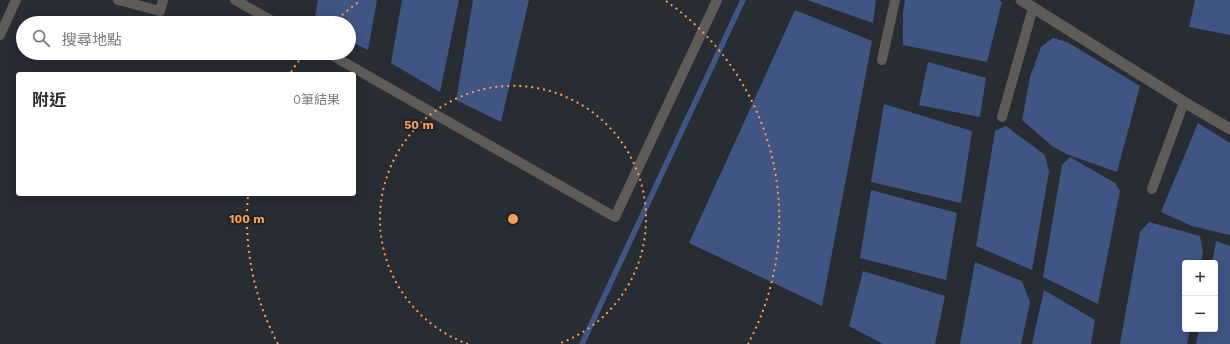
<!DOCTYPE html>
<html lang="zh-TW">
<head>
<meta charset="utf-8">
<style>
  body { margin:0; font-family:"Work Sans","Noto Sans TC",sans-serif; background:#f7f7f7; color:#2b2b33 }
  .controls { position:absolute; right:12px; bottom:12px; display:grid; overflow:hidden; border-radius:4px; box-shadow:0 2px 10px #0003 }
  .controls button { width:36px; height:36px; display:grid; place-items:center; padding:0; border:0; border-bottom:1px solid #e1e1e2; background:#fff; color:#2b2b33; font:20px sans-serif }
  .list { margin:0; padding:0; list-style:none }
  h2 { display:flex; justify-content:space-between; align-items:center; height:52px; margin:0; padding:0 16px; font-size:17px }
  h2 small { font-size:13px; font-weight:400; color:#7c7c81 }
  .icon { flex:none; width:22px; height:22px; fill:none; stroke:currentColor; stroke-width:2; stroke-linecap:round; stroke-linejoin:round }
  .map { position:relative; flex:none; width:1230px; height:344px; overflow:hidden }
  .search { position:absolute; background:#fff; box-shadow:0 2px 10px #0003; left:16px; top:16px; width:340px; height:44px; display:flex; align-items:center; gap:10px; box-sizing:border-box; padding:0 14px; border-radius:22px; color:#7c7c81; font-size:15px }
  .panel { position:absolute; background:#fff; box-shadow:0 2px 10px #0003; left:16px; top:72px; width:340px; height:124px; border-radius:4px }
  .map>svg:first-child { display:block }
  .water { fill:#405583 }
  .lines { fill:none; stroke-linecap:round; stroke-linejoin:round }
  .stream { stroke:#405583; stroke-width:5.5 }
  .service { stroke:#5f5b59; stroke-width:10 }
  .tertiary { stroke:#5f5b59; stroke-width:11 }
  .ring { fill:none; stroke:#fc9d53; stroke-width:2; stroke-dasharray:2 4 }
  .centre { fill:#fc9d53; stroke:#1f2229; stroke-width:2 }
  .ring-label { font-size:12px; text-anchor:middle; font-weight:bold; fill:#fc9d53; stroke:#1f2229; stroke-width:4; stroke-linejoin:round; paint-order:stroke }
</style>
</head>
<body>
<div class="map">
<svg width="1230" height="344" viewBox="0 0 1230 344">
  <rect width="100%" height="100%" fill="#282c33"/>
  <g class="water">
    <path d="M318,0H377L368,50L349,41V23H314Z"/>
    <path d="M402,0H459L440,92L391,63Z"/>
    <path d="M473,0H529L501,122L456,100Z"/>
    <path d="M807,0H876L873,23Z"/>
    <path d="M905,0H999L1002,2L987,62L903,45V12Z"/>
    <path d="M1195,0H1230V35L1189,27Z"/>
    <path d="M795,10L872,41L822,306L689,243Z"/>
    <path d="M1053,38L1067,42L1140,86L1117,172L1066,154L1052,146L1022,120L1030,77L1041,47Z"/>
    <path d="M928,62L986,78L980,117L919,105Z"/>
    <path d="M884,104L972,131L961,203L871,182Z"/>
    <path d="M1198,123L1230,143V235L1192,226L1161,212Z"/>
    <path d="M1006,126L1045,155L1049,172L1032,270L976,246L995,131Z"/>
    <path d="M1070,157L1115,183L1120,191L1098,304L1043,277L1062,165Z"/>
    <path d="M871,190L957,213L946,280L860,258Z"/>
    <path d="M1149,222L1200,236L1203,253L1201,263H1185V329H1190L1187,344H1120L1140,232Z"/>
    <path d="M1216,241L1230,246V344H1196L1199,329H1215V263H1212Z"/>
    <path d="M975,262L1022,281L1030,302L1021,344H960Z"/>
    <path d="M863,271L945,296L935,344H883L849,326Z"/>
    <path d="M1044,290L1095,320L1091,344H1032Z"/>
  </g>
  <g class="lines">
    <path class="stream" d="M582,344L743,0"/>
    <g class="service">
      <path d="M118,0L160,11L163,0"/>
      <path d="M235,0L276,23"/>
      <path d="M0,35L16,0"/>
      <path d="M328,53L615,217L717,0"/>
      <path d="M882,60L895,0"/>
      <path d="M1002,117L1033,8"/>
      <path d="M1152,189L1184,102"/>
    </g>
    <path class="tertiary" d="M1021,0L1184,102L1230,129"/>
  </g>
  <g class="ring">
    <path d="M468 344A133 133 0 1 1 558 344"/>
    <path d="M278 344A266 266 0 0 1 248 196M291 72A266 266 0 0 1 305 53M333 23A266 266 0 0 1 360 1M666 1A266 266 0 0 1 748 344"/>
  </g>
  <circle cx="513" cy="219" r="6" class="centre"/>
  <g class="ring-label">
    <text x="419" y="129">50 m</text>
    <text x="247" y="223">100 m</text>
  </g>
</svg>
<div class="controls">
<button>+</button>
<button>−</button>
</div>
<div class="search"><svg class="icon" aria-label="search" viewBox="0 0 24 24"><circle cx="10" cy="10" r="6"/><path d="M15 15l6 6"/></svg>搜尋地點</div>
<section class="panel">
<h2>附近<small>0筆結果</small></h2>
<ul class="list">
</ul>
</section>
</div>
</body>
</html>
